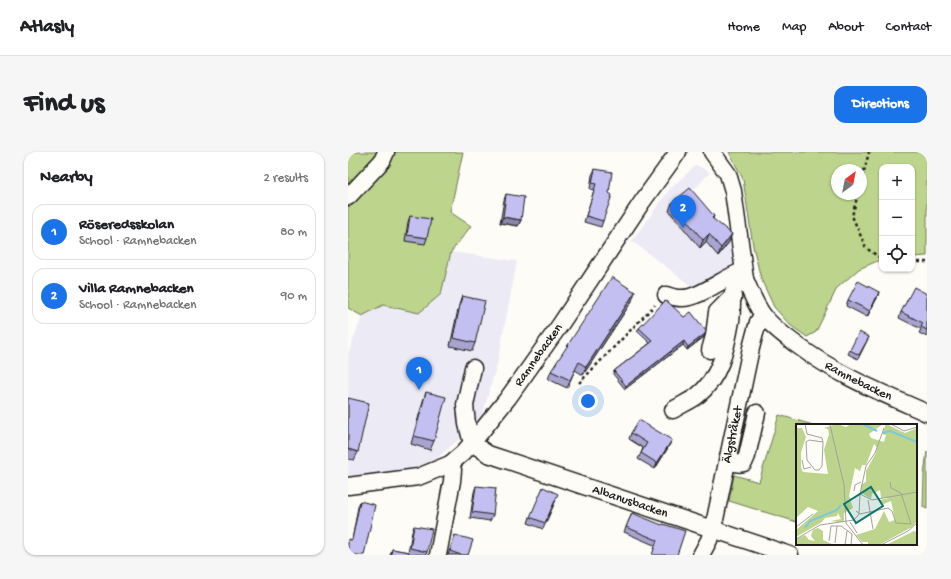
<!DOCTYPE html>
<html lang="en">
<head>
<meta charset="utf-8">
<style>
  body { margin:0; font-family:"Gochi Hand",sans-serif; background:#f6f6f6; color:#202124 }
  .controls { position:absolute; right:12px; top:12px; display:grid; overflow:hidden; border-radius:8px; box-shadow:0 1px 3px #0004 }
  .controls button { width:36px; height:36px; display:grid; place-items:center; padding:0; border:0; border-bottom:1px solid #e0e0e0; background:#fff; color:#202124; font:20px sans-serif }
  .compass { position:absolute; left:483px; top:12px; width:36px; height:36px; border-radius:50%; background:#fff; box-shadow:0 1px 3px #0004; rotate:32deg }
  .you { position:absolute; left:240px; top:249px; width:14px; height:14px; margin:-10px; border:3px solid #fff; border-radius:50%; background:#1a73e8; box-shadow:0 0 0 6px #1a73e833 }
  .badge { display:grid; place-items:center; width:26px; height:26px; border-radius:50%; background:#1a73e8; color:#fff; font-size:13px; font-weight:700 }
  .pin { position:absolute; translate:-50% -33px; filter:drop-shadow(0 1px 2px #0008) }
  .pin::after { content:''; position:absolute; top:21px; width:14px; height:12px; background:inherit; clip-path:polygon(0 0,100% 0,50% 100%) }
  .list { margin:0; padding:0; list-style:none }
  h2 { display:flex; justify-content:space-between; align-items:center; height:52px; margin:0; padding:0 16px; font-size:17px }
  h2 small { font-size:13px; font-weight:400; color:#757577 }
  .list li { display:grid; grid-template-columns:26px 1fr auto; gap:12px; align-items:center; box-sizing:border-box; height:56px; margin:0 8px 8px; padding:0 8px; border:1px solid #e0e0e0; border-radius:12px }
  .list b { display:block; font-size:15px; white-space:nowrap }
  .list p { margin:0; font-size:13px; white-space:nowrap; color:#757577 }
  .list em { font-size:13px; font-style:normal; color:#757577 }
  .icon { flex:none; width:22px; height:22px; fill:none; stroke:currentColor; stroke-width:2; stroke-linecap:round; stroke-linejoin:round }
  .map { position:relative; flex:none; width:579px; height:403px; overflow:hidden; border-radius:12px }
  header { display:flex; align-items:center; gap:24px; box-sizing:border-box; height:56px; padding:0 20px; background:#fff; border-bottom:1px solid #e0e0e0 }
  header strong { font-size:19px }
  nav { display:flex; gap:22px; margin-inline-start:auto; font-size:14px }
  .intro { display:flex; align-items:center; justify-content:space-between; box-sizing:border-box; height:96px; padding:0 24px }
  h1 { margin:0; font-size:28px }
  .button { padding:10px 18px; border-radius:12px; background:#1a73e8; color:#fff; font-size:14px; font-weight:700 }
  main { display:flex; gap:24px; padding:0 24px }
  aside { flex:1; background:#fff; border-radius:12px; box-shadow:0 1px 3px #0004 }
  .map>svg:first-child { display:block }
  .built { fill:#eceaf5 }
  .green { fill:#bcd48b; stroke:#6c7854; fill-rule:evenodd }
  .lines { fill:none; stroke-linecap:round; stroke-linejoin:round }
  .minor-casing { stroke:#1c1c1c; stroke-width:19 }
  .path { stroke:#1c1c1c; stroke-width:2.5; stroke-dasharray:3 3; stroke-linecap:butt }
  .minor { stroke:#fdfcf7; stroke-width:16 }
  .wall { fill:#a9a4cf; stroke:#1c1c1c }
  .shaded-wall { fill:#8986a9; stroke:#1c1c1c }
  .building { fill:#c4bff1; stroke:#1c1c1c }
  .labels { text-anchor:middle; dominant-baseline:central; stroke-width:4; stroke-linejoin:round; paint-order:stroke }
  .street-label { font-size:13px; fill:#1c1c1c; stroke:#fdfcf7 }
  .inset-river { fill:none; stroke:#7dc8dd; stroke-width:2 }
  .inset-road { fill:none; stroke:#a3a29f; stroke-width:1 }
  .view { fill:#0f766e; fill-opacity:0.15; stroke:#0f766e; stroke-width:2 }
  .inset-edge { fill:none; stroke:#1c1c1c; stroke-width:2 }
</style>
</head>
<body>
<header>
<strong>Atlasly</strong>
<nav><a>Home</a><a>Map</a><a>About</a><a>Contact</a></nav>
</header>
<div class="intro"><h1>Find us</h1><a class="button">Directions</a></div>
<main>
<aside>
<h2>Nearby<small>2 results</small></h2>
<ul class="list">
<li><span class="badge">1</span><div><b>Röseredsskolan</b><p>School · Ramnebacken</p></div><em>80 m</em></li>
<li><span class="badge">2</span><div><b>Villa Ramnebacken</b><p>School · Ramnebacken</p></div><em>90 m</em></li>
</ul>
</aside>
<div class="map">
<svg width="579" height="403" viewBox="0 0 579 403">
  <rect width="100%" height="100%" fill="#fdfcf7"/>
  <filter id="ink" filterUnits="userSpaceOnUse"><feTurbulence type="fractalNoise" baseFrequency=".025" numOctaves="2"/><feDisplacementMap in="SourceGraphic" scale="8" xChannelSelector="R" yChannelSelector="G"/><feConvolveMatrix kernelMatrix="1 2 1 2 8 2 1 2 1" color-interpolation-filters="sRGB"/></filter>
  <g filter="url(#ink)">
    <g class="built">
      <path d="M348,13L362,20L343,41L369,72L385,81L386,112L346,136L284,89L321,38Z"/>
      <path d="M103,100L169,109L150,208L133,268L86,309L39,323L0,325V202L14,164L35,152L71,161L93,142Z"/>
    </g>
    <g class="green">
      <path d="M0,0H115L102,60L123,74L103,100L93,142L71,161L35,153L14,164L0,156Z"/>
      <path d="M381,0H579V104L564,105V15H534V107L511,117L489,136L468,180L459,185L442,173L426,155L413,127L405,94L395,27ZM489,18H513V42H489Z"/>
      <path d="M431,263L465,273H449V370L381,349L386,323L411,330Z"/>
      <path d="M579,299V357L575,355L576,323Z"/>
    </g>
    <g class="lines">
      <defs>
        <g id="minor">
          <path id="s1" d="M364,0L380,22L385,39L397,127C402,139 407,152 415,163C424,175 437,184 449,193C489,223 534,241 579,261"/>
          <path d="M0,45L34,9L38,0"/>
          <path d="M318,143C322,144 327,146 333,146C351,147 376,125 395,119"/>
          <path d="M362,198L366,184L369,160L381,148L385,146"/>
          <path id="s2" d="M125,216L117,253L119,272L124,291L140,302L442,403"/>
          <path d="M325,258C333,253 342,249 349,244C372,226 378,197 383,169C385,159 382,144 387,136C389,133 394,130 397,127"/>
          <path d="M379,308C384,310 390,313 396,311L399,304L409,261"/>
          <path id="s3" d="M0,334L70,325L102,312L115,301L124,291L160,246L212,173L294,50L330,0"/>
          <path d="M90,403L104,329L105,318L102,312"/>
          <path id="s4" d="M353,403L361,388L365,377L403,196L410,170L415,163"/>
        </g>
      </defs>
      <use href="#minor" class="minor-casing"/>
      <g class="path">
        <path d="M513,31L521,0"/>
        <path d="M510,42L504,64L518,96L534,107"/>
        <path d="M564,110H579"/>
        <path d="M231,231L307,153"/>
      </g>
      <use href="#minor" class="minor"/>
    </g>
    <g class="wall">
      <path d="M247,17L255,69L253,75L236,70L246,38L242,37L244,23Z"/>
      <path d="M158,42L173,68L170,74L152,71L156,48Z"/>
      <path d="M324,51L366,64L365,67L381,90L370,104L358,90L352,96L321,59Z"/>
      <path d="M62,64L79,86L77,92L57,89L60,70Z"/>
      <path d="M531,140L529,146L519,165L498,154L500,148Z"/>
      <path d="M579,142V185L571,181L573,177L551,166L553,160Z"/>
      <path d="M114,144L127,191L124,199L102,194L111,153Z"/>
      <path d="M284,149L235,223L227,218L219,236L200,227L203,219Z"/>
      <path d="M291,176L356,185L339,198L335,193L277,237L265,222L266,219L302,191L289,179Z"/>
      <path d="M521,185L510,207L500,202L502,198Z"/>
      <path d="M78,240L86,289L82,298L63,292L75,249Z"/>
      <path d="M0,246L10,300L6,308L0,307Z"/>
      <path d="M283,281L321,294L307,317L290,307L293,301L295,296L281,287Z"/>
      <path d="M128,334L145,363L142,369L122,366L126,340Z"/>
      <path d="M208,348L195,377L180,371L182,365Z"/>
      <path d="M12,349L16,403L4,388L10,355Z"/>
      <path d="M284,361L329,403L276,380Z"/>
      <path d="M66,374L79,400L78,403L60,402V403H42L44,397L60,400L64,380Z"/>
      <path d="M107,383L120,403H100Z"/>
    </g>
    <g class="shaded-wall">
      <path d="M155,65L173,68L170,74L152,71Z"/>
      <path d="M361,82L358,90L352,96L355,88Z"/>
      <path d="M384,82L381,90L370,104L373,96Z"/>
      <path d="M287,140L284,149L235,223L238,215Z"/>
      <path d="M531,140L529,146L519,165L522,159Z"/>
      <path d="M357,182L356,185L339,198L340,195Z"/>
      <path d="M336,189L335,193L277,237L278,234Z"/>
      <path d="M324,288L321,294L307,317L309,311Z"/>
    </g>
    <g class="building">
      <path d="M247,17L264,20L261,41L264,43L255,69L238,64L248,32L244,31Z"/>
      <path d="M342,36L366,64L364,66L384,82L373,96L361,82L355,88L324,51Z"/>
      <path d="M158,42L176,45L173,68L155,65Z"/>
      <path d="M62,64L83,67L79,86L59,83Z"/>
      <path d="M264,125L287,140L238,215L231,210L222,228L203,219Z"/>
      <path d="M510,129L531,140L522,159L500,148Z"/>
      <path d="M566,135L579,142V178L573,175L575,171L553,160Z"/>
      <path d="M114,144L137,149L127,191L105,186Z"/>
      <path d="M317,149L320,150L336,165L343,160L358,179L357,182L340,195L336,189L278,234L266,219L305,189L291,176Z"/>
      <path d="M511,180L521,185L511,203L502,198Z"/>
      <path d="M78,240L98,245L86,289L66,284Z"/>
      <path d="M0,246L21,251L10,300L0,297Z"/>
      <path d="M291,268L324,288L309,311L293,301L299,291L283,281Z"/>
      <path d="M128,334L148,336L145,363L124,360Z"/>
      <path d="M195,335L210,342L197,371L182,365Z"/>
      <path d="M12,349L27,353L16,403H0V387L4,388Z"/>
      <path d="M284,361L314,373L315,372L337,379L329,403H304L309,388L278,375Z"/>
      <path d="M66,374L84,377L79,400L62,396Z"/>
      <path d="M107,383L125,388L120,403H113L102,399Z"/>
      <path d="M44,397L61,400L60,403H43Z"/>
    </g>
  </g>
  <g class="labels">
    <g class="street-label">
      <text stroke="none"><textPath href="#s3" startOffset="246">Ramnebacken</textPath></text>
      <text stroke="none"><textPath href="#s1" startOffset="291">Ramnebacken</textPath></text>
      <text stroke="none"><textPath href="#s4" startOffset="125">Älgstråket</textPath></text>
      <text stroke="none"><textPath href="#s2" startOffset="246">Albanusbacken</textPath></text>
    </g>
  </g>
  <g transform="translate(448 272)">
    <rect width="121" height="121" fill="#fdfcf7"/>
    <path d="M41,0L50,3L55,0H87L73,10L75,14L88,18L90,11L86,10L90,0L109,9L121,4V97L116,103L83,121H72V118H66L60,111L79,105L88,87L93,98L99,96L95,77L88,80L85,79L84,76L93,74H85L84,66L76,70L75,75L64,68L66,60L70,58V47L80,29L81,23L78,20L70,41H66L64,47L59,44L53,72L57,84L48,89V98H42L35,97L45,95L42,89L41,92L29,94L26,98L0,113V106L22,87L12,83L0,94V4H6L10,13L5,28V44L7,48L32,50L28,26L33,10L32,5L28,4ZM22,104L27,107V116L38,121H0V115L9,111L13,116L19,117L15,112L17,106ZM118,107L121,108V121H90Z" fill="#bcd48b"/>
    <path class="inset-river" d="M67,0L81,7M87,9L94,7L121,18M9,104L14,97L41,86L45,81"/>
    <path class="inset-road" d="M9,0L11,10L26,14L27,18L26,42L23,46H19L11,36L10,18L13,16L27,18M22,0H36M95,0L108,7L121,3M34,1L48,61L50,99L67,121M6,36L8,45L15,43M58,67L59,61L65,58M58,74L64,70L70,42L79,29L88,4M72,76L77,105M60,87L64,90L92,84L96,87L100,99L115,100L105,69L95,64L94,58M54,98L61,109M35,102H45L56,110L55,121M0,103L17,90M0,115L24,101L58,96L63,90L64,70L76,76L121,68M33,117L35,102M39,119L41,102M49,121L51,107M85,121L112,107L121,99"/>
    <path class="view" d="M75,63L87,82L60,99L48,80Z"/>
    <rect width="121" height="121" class="inset-edge"/>
  </g>
</svg>
<div class="controls">
<button>+</button>
<button>−</button>
<button><svg class="icon" aria-label="locate" viewBox="0 0 24 24"><circle cx="12" cy="12" r="6"/><path d="M12 2v4M12 18v4M2 12h4M18 12h4"/></svg></button>
</div>
<svg class="compass" viewBox="-18 -18 36 36"><path d="M0-13l5 13h-10z" fill="#e53935"/><path d="M0 13l5-13h-10z" fill="#757577"/></svg>
<div class="you"></div>
<div class="pin badge" style="left:71px;top:238px">1</div>
<div class="pin badge" style="left:335px;top:76px">2</div>
</div>
</main>
</body>
</html>
